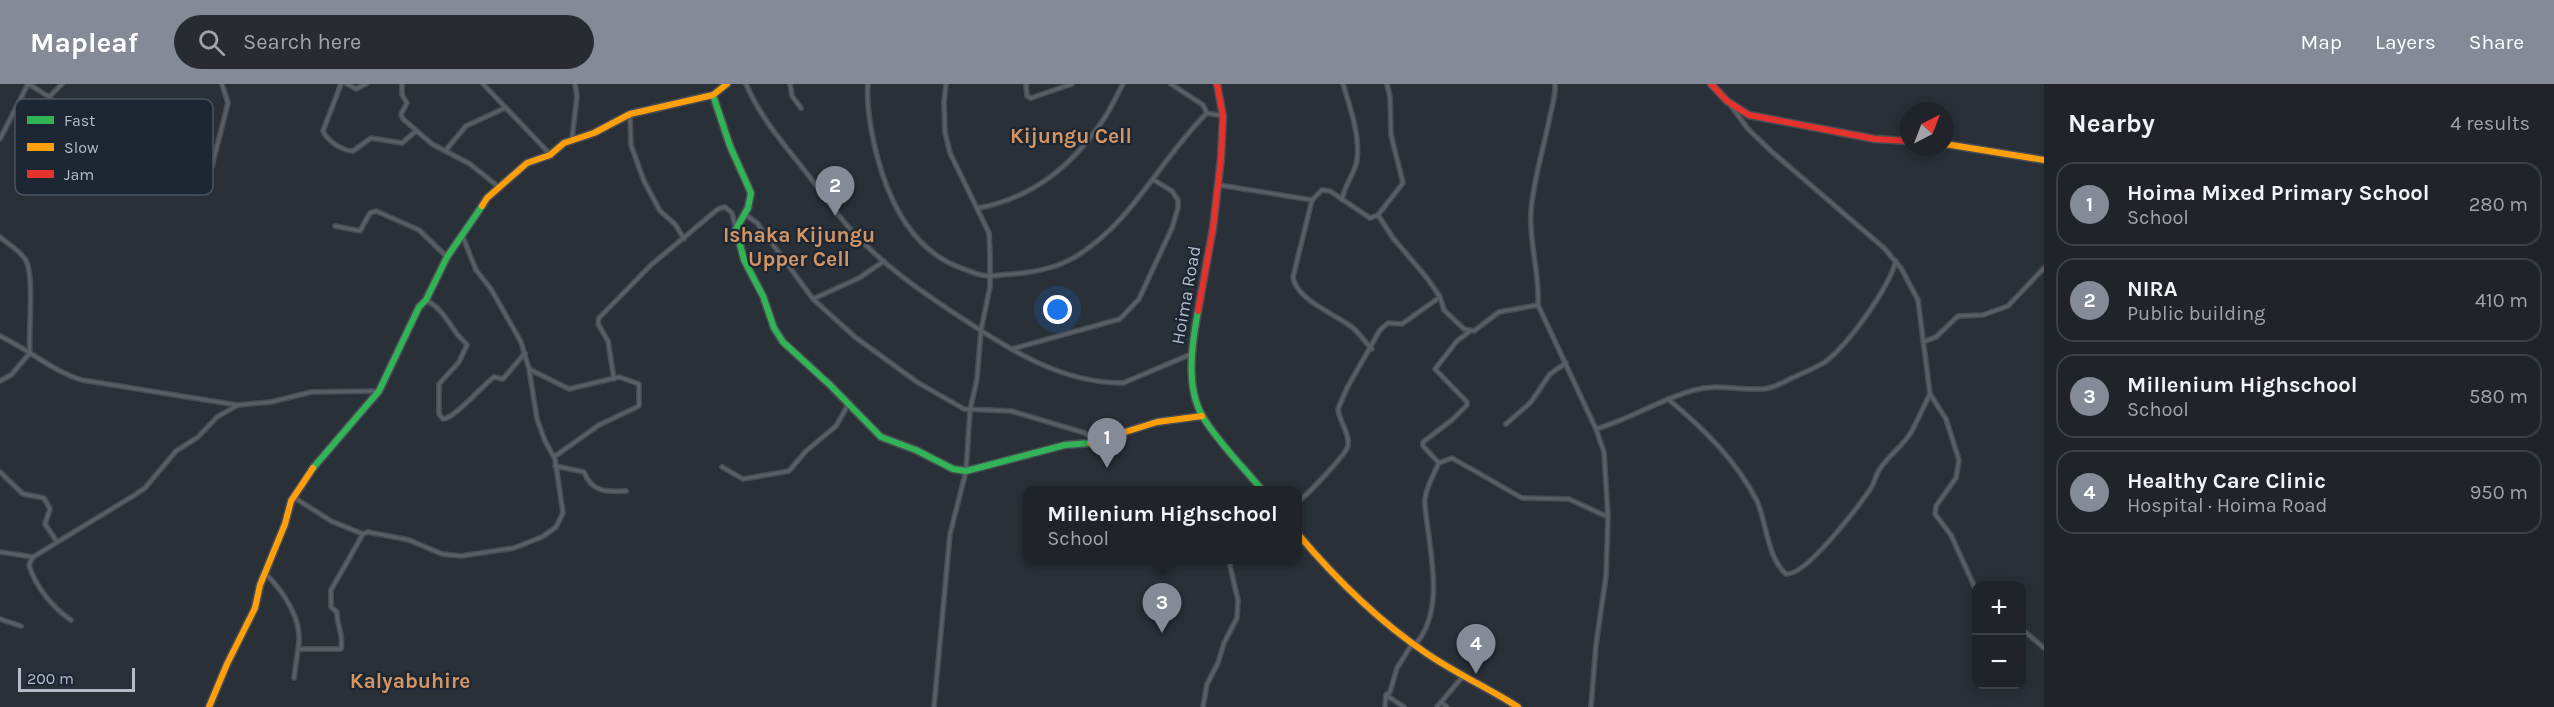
<!DOCTYPE html>
<html lang="en">
<head>
<meta charset="utf-8">
<style>
  body { margin:0; font-family:Karla,sans-serif; background:#282c32; color:#f1f3f6 }
  .controls { position:absolute; right:18px; bottom:18px; display:grid; overflow:hidden; border-radius:12px; box-shadow:0 3px 15px #0003 }
  .controls button { width:54px; height:54px; display:grid; place-items:center; padding:0; border:0; border-bottom:2px solid #3d4147; background:#20242a; color:#f1f3f6; font:30px sans-serif }
  .compass { position:absolute; left:1900px; top:18px; width:54px; height:54px; border-radius:50%; background:#20242a; box-shadow:0 3px 15px #0003; rotate:42deg }
  .scale { position:absolute; left:18px; bottom:15px; width:117px; box-sizing:border-box; padding-left:6px; border:3px solid #b4bcc9; border-top:0; font-size:16px; line-height:21px; white-space:nowrap; color:#b4bcc9; -webkit-text-stroke:4px #1d2633; paint-order:stroke }
  .you { position:absolute; left:1058px; top:226px; width:21px; height:21px; margin:-15px; border:4px solid #fff; border-radius:50%; background:#1a73e8; box-shadow:0 0 0 9px #1a73e833 }
  .badge { display:grid; place-items:center; width:39px; height:39px; border-radius:50%; background:#848b96; color:#fff; font-size:20px; font-weight:700 }
  .pin { position:absolute; translate:-50% -50px; filter:drop-shadow(0 2px 3px #0008) }
  .pin::after { content:''; position:absolute; top:32px; width:21px; height:18px; background:inherit; clip-path:polygon(0 0,100% 0,50% 100%) }
  .popup { position:absolute; left:1023px; top:402px; width:279px; height:78px; box-sizing:border-box; display:grid; place-content:center; border-radius:12px; background:#20242a; filter:drop-shadow(0 2px 4px #0005); font-size:20px; white-space:nowrap; color:#a2a4a8 }
  .popup b { font-size:22px; color:#f1f3f6 }
  .popup::after { content:''; position:absolute; left:50%; top:100%; margin-left:-12px; border:12px solid transparent; border-top-color:#20242a }
  .list { margin:0; padding:0; list-style:none }
  h2 { display:flex; justify-content:space-between; align-items:center; height:78px; margin:0; padding:0 24px; font-size:26px }
  h2 small { font-size:20px; font-weight:400; color:#a2a4a8 }
  .list li { display:grid; grid-template-columns:39px 1fr auto; gap:18px; align-items:center; box-sizing:border-box; height:84px; margin:0 12px 12px; padding:0 12px; border:2px solid #3d4147; border-radius:18px }
  .list b { display:block; font-size:22px; white-space:nowrap }
  .list p { margin:0; font-size:20px; white-space:nowrap; color:#a2a4a8 }
  .list em { font-size:20px; font-style:normal; color:#a2a4a8 }
  .icon { flex:none; width:33px; height:33px; fill:none; stroke:currentColor; stroke-width:2; stroke-linecap:round; stroke-linejoin:round }
  .map { position:relative; flex:none; width:2044px; height:623px; overflow:hidden }
  header { display:flex; align-items:center; gap:36px; box-sizing:border-box; height:84px; padding:0 30px; background:#848b96; color:#fff }
  header strong { font-size:28px }
  nav { display:flex; gap:33px; margin-inline-start:auto; font-size:21px }
  .search { width:420px; height:54px; background:#282c32; display:flex; align-items:center; gap:15px; box-sizing:border-box; padding:0 21px; border-radius:33px; color:#a2a4a8; font-size:22px }
  main { display:flex }
  aside { flex:1; background:#20242a }
  .map>svg:first-child { display:block }
  .lines { fill:none; stroke-linecap:round; stroke-linejoin:round }
  .street-casing { stroke:#484c53; stroke-width:6 }
  .fast-casing { stroke:#484c53; stroke-width:9 }
  .slow-casing { stroke:#484c53; stroke-width:9 }
  .jam-casing { stroke:#484c53; stroke-width:9 }
  .street { stroke:#5a5e66; stroke-width:3 }
  .fast { stroke:#30b455; stroke-width:6 }
  .slow { stroke:#ff9f0a; stroke-width:6 }
  .jam { stroke:#e5322d; stroke-width:6 }
  .labels { text-anchor:middle; dominant-baseline:central; stroke-width:4.5; stroke-linejoin:round; paint-order:stroke }
  .street-label { font-size:18px; fill:#b4bcc9; stroke:#1d2633 }
  .quarter-label { font-size:21px; font-weight:bold; fill:#d59563; stroke:#1d2633 }
  .key { fill:#1d2633; stroke:#4a5360; stroke-width:1.5 }
  .key-label { font-size:16px; fill:#b4bcc9 }
</style>
</head>
<body>
<header>
<strong>Mapleaf</strong>
<div class="search"><svg class="icon" aria-label="search" viewBox="0 0 24 24"><circle cx="10" cy="10" r="6"/><path d="M15 15l6 6"/></svg>Search here</div>
<nav><a>Map</a><a>Layers</a><a>Share</a></nav>
</header>
<main>
<div class="map">
<svg width="2044" height="623" viewBox="0 0 2044 623">
  <rect width="100%" height="100%" fill="#2a3038"/>
  <g class="lines">
    <defs>
      <g id="street">
        <path d="M29,0L49,13L71,42L85,52L93,56L140,64C150,74 143,88 149,99L195,109L203,104L205,90L212,82L228,19L222,0"/>
        <path d="M341,0L323,47C327,57 343,67 353,67L371,54L402,59L416,47"/>
        <path d="M347,0L356,5L366,0"/>
        <path d="M402,0V11L407,19L401,30L403,35L432,60L470,80L500,104"/>
        <path d="M483,0L550,70"/>
        <path d="M746,0C760,33 783,59 805,87C821,107 835,129 853,148C884,182 922,208 960,233C1010,266 1061,299 1123,299L1189,271"/>
        <path d="M790,0L792,12L801,24"/>
        <path d="M868,0C866,22 871,46 876,68C888,116 911,166 961,184C969,187 978,191 987,192C996,192 1005,190 1014,190C1035,188 1057,184 1075,173C1133,138 1160,75 1207,29"/>
        <path d="M1026,0L1027,12L1031,14L1072,0"/>
        <path d="M1171,0L1203,21L1207,29L1223,32"/>
        <path d="M1555,0C1556,11 1552,22 1550,32C1544,64 1533,96 1531,128C1529,160 1540,190 1538,221L1596,345L1604,368L1608,433L1606,492L1596,561L1591,623"/>
        <path d="M49,13L62,0"/>
        <path d="M1731,22L1748,45L1771,67L1884,164L1901,184L1918,216L1930,310L1946,335L1959,376L1956,394L1936,422L1935,430L1951,451L1976,506"/>
        <path d="M630,32L631,61L644,97L660,127L675,140L684,155"/>
        <path d="M0,55L28,0"/>
        <path d="M572,55L577,12L575,0"/>
        <path d="M445,67L466,42L505,24"/>
        <path d="M1219,101L1312,116"/>
        <path d="M1342,116C1344,101 1355,90 1357,76C1360,51 1350,23 1343,0"/>
        <path d="M979,124C1034,113 1072,82 1103,36C1111,25 1116,12 1123,0"/>
        <path d="M746,131L757,139L813,215L855,253L917,298L964,325L1011,327L1085,349L1095,357"/>
        <path d="M1378,131L1393,154L1427,194L1440,213L1444,226L1464,245L1474,247L1499,228L1538,221"/>
        <path d="M335,142L360,147L370,129L376,127L419,146L447,173"/>
        <path d="M0,153C8,160 19,166 25,175C35,188 28,248 30,269L11,291L0,297"/>
        <path d="M813,215L859,194L884,177"/>
        <path d="M426,216C441,224 447,236 457,250C460,254 464,257 467,261L459,278L439,300V330L443,335C454,335 483,301 494,293L503,295L525,269"/>
        <path d="M0,252C28,265 52,287 82,296L237,321"/>
        <path d="M1923,258L1936,253L1958,232L1983,231L2008,222L2044,184"/>
        <path d="M1012,265L1120,235L1139,215L1172,144L1178,124V116L1172,107L1154,96"/>
        <path d="M1372,265C1365,258 1360,250 1353,244C1337,231 1295,215 1293,193L1312,116L1322,106L1330,107L1370,134L1378,131L1403,99L1391,51L1390,13L1387,0"/>
        <path d="M529,285L569,305L619,293L639,300V322L599,341L554,373"/>
        <path d="M614,295L608,257L598,240L599,234L651,181L718,125L725,123L732,129L736,145"/>
        <path d="M1668,315C1703,344 1736,376 1757,417C1767,440 1767,473 1786,490C1806,492 1857,424 1869,407C1874,401 1875,393 1879,386C1888,372 1903,362 1912,347C1918,335 1924,322 1930,310"/>
        <path d="M1506,340L1531,318L1550,290L1566,279"/>
        <path d="M1596,345C1630,335 1659,316 1694,306C1717,300 1739,306 1762,305C1771,305 1780,300 1788,296C1800,290 1814,285 1825,278C1849,260 1888,205 1896,177"/>
        <path d="M1439,379L1423,362V358L1452,336L1467,321V318L1435,285L1457,257L1470,247"/>
        <path d="M555,382L584,388C592,409 608,408 626,407"/>
        <path d="M722,383L743,395L789,387L806,367L836,342L848,321"/>
        <path d="M0,388L23,410L44,414L50,425L45,440L57,458"/>
        <path d="M295,414L331,437L363,450L368,448L409,456L442,470L461,472L514,464L542,453L556,443L563,429L555,375L545,357L537,335L529,285L521,258L491,205L476,186L463,153"/>
        <path d="M1297,418C1306,413 1346,370 1348,362C1350,349 1339,337 1338,325L1347,304L1380,246L1388,239L1402,240L1440,213"/>
        <path d="M0,468L33,473L133,412L145,404L176,367L198,353L217,333L238,321L271,318L311,308L379,307"/>
        <path d="M33,473L29,481C35,502 53,524 71,536"/>
        <path d="M265,489C284,508 304,537 298,565C297,575 295,584 294,594"/>
        <path d="M0,535L21,542"/>
        <path d="M2022,545L2044,564"/>
        <path d="M1415,561C1442,530 1433,483 1428,446C1427,436 1424,424 1425,414C1427,402 1434,389 1439,379L1452,374L1522,414L1569,415L1608,433"/>
        <path d="M299,565H341C344,549 336,540 337,528L331,523V506L363,450"/>
        <path d="M1386,611L1404,623"/>
        <path d="M1442,619L1447,623"/>
        <path d="M934,623L950,450L966,387L970,326L977,295L981,246L990,203V169L989,149L950,69L945,48L944,18L946,0"/>
        <path d="M1203,623L1207,600L1218,579L1224,559L1237,534L1238,516L1230,482L1232,476"/>
        <path d="M1385,623L1386,611L1390,608L1397,584L1412,560"/>
        <path d="M1437,623L1464,591"/>
      </g>
      <g id="fast">
        <path d="M713,11L730,62L751,109L748,124L736,145L744,176L763,212L774,244L783,258L830,301L881,353L916,366L953,385L966,387L1065,361L1090,359"/>
        <path d="M1198,227C1192,259 1185,303 1203,333C1217,357 1244,384 1262,406"/>
        <path d="M313,384L379,307L419,223L426,216L447,173L482,122"/>
      </g>
      <g id="slow">
        <path d="M1945,60L2044,76"/>
        <path d="M482,122L487,114L527,79L550,71L564,59L594,49L630,30L713,11L727,0"/>
        <path d="M1090,359L1157,338L1202,332"/>
        <path d="M1297,449C1335,494 1377,536 1426,569C1455,589 1488,604 1518,623"/>
        <path d="M209,623L227,580L255,524L260,501L285,440L291,417L313,384"/>
      </g>
      <g id="jam">
        <path d="M1711,0L1727,17L1749,31L1875,55L1909,57"/>
        <path d="M1198,227L1213,144L1221,74L1223,32L1217,0"/>
      </g>
    </defs>
    <use href="#street" class="street-casing"/>
    <use href="#fast" class="fast-casing"/>
    <use href="#slow" class="slow-casing"/>
    <use href="#jam" class="jam-casing"/>
    <use href="#street" class="street"/>
    <use href="#fast" class="fast"/>
    <use href="#slow" class="slow"/>
    <use href="#jam" class="jam"/>
  </g>
  <g class="labels">
    <g class="street-label">
      <text transform="translate(1186 211) rotate(-80)">Hoima Road</text>
    </g>
    <g class="quarter-label">
      <text x="1071" y="52">Kijungu Cell</text>
      <text x="799" y="151">Ishaka Kijungu<tspan x="799" dy="24">Upper Cell</tspan></text>
      <text x="410" y="597">Kalyabuhire</text>
    </g>
  </g>
  <rect x="15" y="15" width="198" height="96" rx="9" class="key"/>
  <rect x="27" y="32" width="27" height="8" fill="#30b455"/>
  <rect x="27" y="59" width="27" height="8" fill="#ff9f0a"/>
  <rect x="27" y="86" width="27" height="8" fill="#e5322d"/>
  <g class="key-label">
    <text x="64" y="42">Fast</text>
    <text x="64" y="69">Slow</text>
    <text x="64" y="96">Jam</text>
  </g>
</svg>
<div class="controls">
<button>+</button>
<button>−</button>
</div>
<svg class="compass" viewBox="-18 -18 36 36"><path d="M0-13l5 13h-10z" fill="#e53935"/><path d="M0 13l5-13h-10z" fill="#a2a4a8"/></svg>
<div class="scale">200 m</div>
<div class="you"></div>
<div class="pin badge" style="left:1107px;top:384px">1</div>
<div class="pin badge" style="left:835px;top:132px">2</div>
<div class="pin badge" style="left:1162px;top:549px">3</div>
<div class="popup"><b>Millenium Highschool</b>School</div>
<div class="pin badge" style="left:1476px;top:590px">4</div>
</div>
<aside>
<h2>Nearby<small>4 results</small></h2>
<ul class="list">
<li><span class="badge">1</span><div><b>Hoima Mixed Primary School</b><p>School</p></div><em>280 m</em></li>
<li><span class="badge">2</span><div><b>NIRA</b><p>Public building</p></div><em>410 m</em></li>
<li><span class="badge">3</span><div><b>Millenium Highschool</b><p>School</p></div><em>580 m</em></li>
<li><span class="badge">4</span><div><b>Healthy Care Clinic</b><p>Hospital · Hoima Road</p></div><em>950 m</em></li>
</ul>
</aside>
</main>
</body>
</html>
